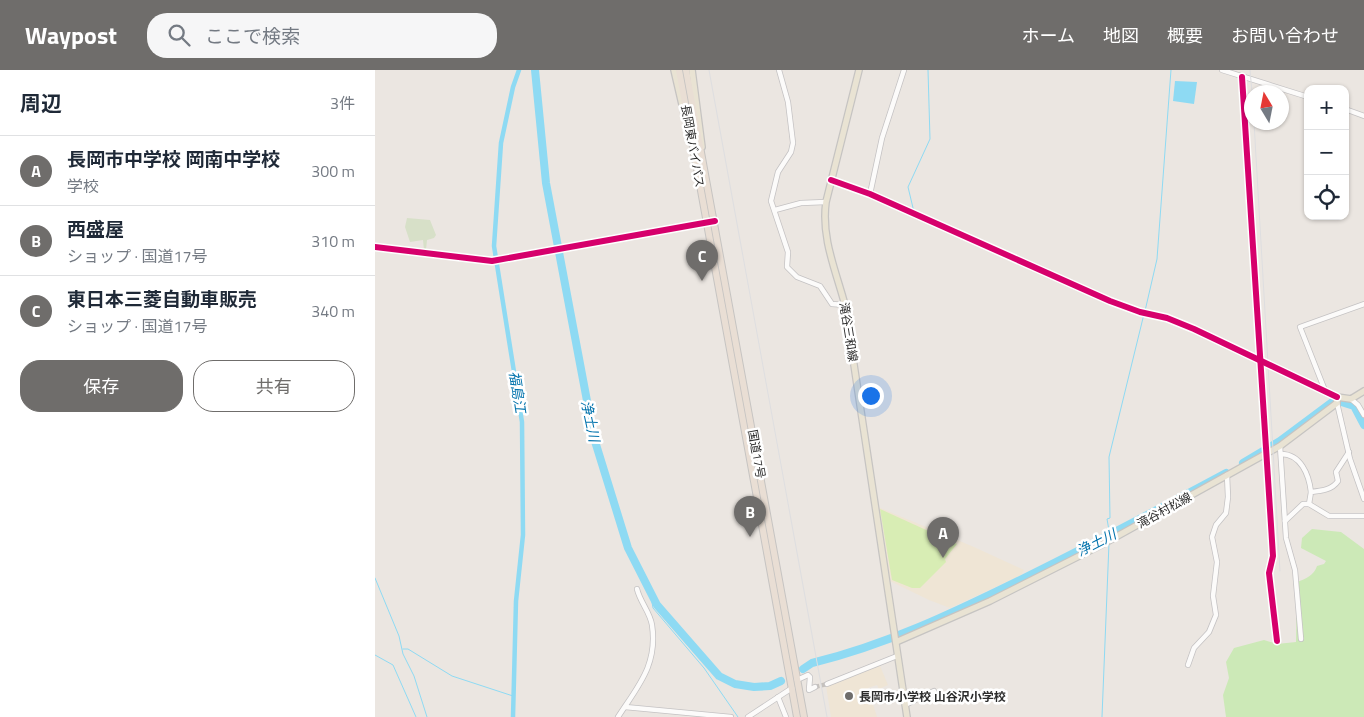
<!DOCTYPE html>
<html lang="ja">
<head>
<meta charset="utf-8">
<style>
  body { margin:0; font-family:"Titillium Web","Noto Sans JP",sans-serif; background:#f6f6f7; color:#1f2937 }
  .controls { position:absolute; right:15px; top:15px; display:grid; overflow:hidden; border-radius:10px; box-shadow:0 1px 4px #0004 }
  .controls button { width:45px; height:45px; display:grid; place-items:center; padding:0; border:0; border-bottom:1px solid #e0e1e3; background:#fff; color:#1f2937; font:25px sans-serif }
  .compass { position:absolute; left:869px; top:15px; width:45px; height:45px; border-radius:50%; background:#fff; box-shadow:0 1px 4px #0004; rotate:350deg }
  .you { position:absolute; left:495px; top:325px; width:18px; height:18px; margin:-12px; border:4px solid #fff; border-radius:50%; background:#1a73e8; box-shadow:0 0 0 8px #1a73e833 }
  .badge { display:grid; place-items:center; width:32px; height:32px; border-radius:50%; background:#6f6d6b; color:#fff; font-size:16px; font-weight:700 }
  .pin { position:absolute; translate:-50% -41px; filter:drop-shadow(0 1px 2px #0008) }
  .pin::after { content:''; position:absolute; top:26px; width:18px; height:15px; background:inherit; clip-path:polygon(0 0,100% 0,50% 100%) }
  .list { margin:0; padding:0; list-style:none }
  h2 { display:flex; justify-content:space-between; align-items:center; height:65px; margin:0; padding:0 20px; font-size:21px }
  h2 small { font-size:16px; font-weight:400; color:#747a83 }
  .list li { display:grid; grid-template-columns:32px 1fr auto; gap:15px; align-items:center; box-sizing:border-box; height:70px; padding:0 20px; border-top:1px solid #e0e1e3 }
  .list b { display:block; font-size:19px; white-space:nowrap }
  .list p { margin:0; font-size:16px; white-space:nowrap; color:#747a83 }
  .list em { font-size:16px; font-style:normal; color:#747a83 }
  .actions { display:flex; gap:10px; padding:15px 20px }
  .actions a { flex:1; padding:11px 0; border:1px solid #6f6d6b; border-radius:20px; text-align:center; font-size:18px; color:#6f6d6b }
  .actions .main { background:#6f6d6b; color:#fff }
  .icon { flex:none; width:28px; height:28px; fill:none; stroke:currentColor; stroke-width:2; stroke-linecap:round; stroke-linejoin:round }
  .map { position:relative; flex:none; width:989px; height:647px; overflow:hidden }
  header { display:flex; align-items:center; gap:30px; box-sizing:border-box; height:70px; padding:0 25px; background:#6f6d6b; color:#fff }
  header strong { font-size:24px }
  nav { display:flex; gap:28px; margin-inline-start:auto; font-size:18px }
  .search { width:350px; height:45px; background:#f6f6f7; display:flex; align-items:center; gap:12px; box-sizing:border-box; padding:0 18px; border-radius:20px; color:#747a83; font-size:19px }
  main { display:flex }
  aside { flex:1; background:#fff }
  .map>svg:first-child { display:block }
  .education { fill:#efe5d5 }
  .green { fill:#cce9b7 }
  .cemetery { fill:#d7e0c8 }
  .pitch { fill:#d8edb4 }
  .water { fill:#8edaf3 }
  .lines { fill:none; stroke-linecap:round; stroke-linejoin:round }
  .stream { stroke:#8edaf3; stroke-width:1 }
  .canal { stroke:#8edaf3; stroke-width:4.5 }
  .river { stroke:#8edaf3; stroke-width:8 }
  .minor-tunnel { stroke:#c5c1bd; stroke-width:4.5; stroke-dasharray:4.5 2; stroke-linecap:butt }
  .minor-casing { stroke:#c4c2c3; stroke-width:6 }
  .major-casing { stroke:#c6c4c2; stroke-width:8 }
  .highway-casing { stroke:#c6c4c2; stroke-width:8 }
  .minor { stroke:#fcfbfa; stroke-width:4.5 }
  .major { stroke:#e9e3d3; stroke-width:5.5 }
  .highway { stroke:#e9ded4; stroke-width:6 }
  .rail { stroke:#dedee0; stroke-width:1 }
  .cycleway-casing { stroke:#fff; stroke-width:9 }
  .cycleway { stroke:#d6006c; stroke-width:6 }
  .poi-dot { fill:#6f6d6b; stroke:#fff; stroke-width:2 }
  .labels { text-anchor:middle; dominant-baseline:central; stroke-width:5; stroke-linejoin:round; paint-order:stroke }
  .street-label { font-size:12px; fill:#2c2c2c; stroke:#fff }
  .poi-label { font-size:12px; font-weight:bold; fill:#2c2c2c; stroke:#fff; text-anchor:start }
  .water-label { font-size:14px; font-style:italic; fill:#0072ac; stroke:#fff }
</style>
</head>
<body>
<header>
<strong>Waypost</strong>
<div class="search"><svg class="icon" aria-label="search" viewBox="0 0 24 24"><circle cx="10" cy="10" r="6"/><path d="M15 15l6 6"/></svg>ここで検索</div>
<nav><a>ホーム</a><a>地図</a><a>概要</a><a>お問い合わせ</a></nav>
</header>
<main>
<aside>
<h2>周辺<small>3件</small></h2>
<ul class="list">
<li><span class="badge">A</span><div><b>長岡市中学校 岡南中学校</b><p>学校</p></div><em>300 m</em></li>
<li><span class="badge">B</span><div><b>西盛屋</b><p>ショップ · 国道17号</p></div><em>310 m</em></li>
<li><span class="badge">C</span><div><b>東日本三菱自動車販売</b><p>ショップ · 国道17号</p></div><em>340 m</em></li>
</ul>
<div class="actions"><a class="main">保存</a><a>共有</a></div>
</aside>
<div class="map">
<svg width="989" height="647" viewBox="0 0 989 647">
  <rect width="100%" height="100%" fill="#ebe6e1"/>
  <g class="education">
    <path d="M503,437L599,477L649,500L646,505L575,538L554,530L515,511Z"/>
    <path d="M505,596L513,615L504,619L502,615L493,618L502,647H456L451,616Z"/>
  </g>
  <path class="green" d="M937,459L966,462L989,479V647H851L848,625L854,608L851,592L859,578L889,570L902,574L921,572L922,512C931,509 939,505 942,496L949,494L951,491L926,478L927,468Z"/>
  <path class="cemetery" d="M32,148L55,150L61,165L59,168L52,170L51,180H49L48,170L35,172L30,157Z"/>
  <path class="pitch" d="M505,439L582,474L570,489L571,492L545,518H537L517,510Z"/>
  <path class="water" d="M800,11L822,12L819,34L798,31Z"/>
  <g class="lines">
    <g class="stream">
      <path d="M539,142L533,117L555,69L553,0"/>
      <path d="M770,241L782,189L796,0"/>
      <path d="M735,466L732,449L735,448L734,387L769,244"/>
      <path d="M0,508L24,566L28,584L39,606L52,647"/>
      <path d="M276,526L278,538L329,598L363,647"/>
      <path d="M28,579H33L77,606L138,626"/>
      <path d="M0,585L18,595L41,647"/>
      <path d="M727,647L734,473"/>
    </g>
    <path class="canal" d="M138,647L141,531L148,465L147,352L119,176L126,73L138,17L144,0"/>
    <g class="river">
      <path d="M160,0L171,113L219,368L253,478L282,535L344,606L360,614L379,617L395,616L406,611"/>
      <path d="M868,393L905,371L960,330L979,336L989,355"/>
      <path d="M428,599L437,593C511,575 578,543 647,509C716,475 784,439 851,403"/>
    </g>
    <path class="minor-tunnel" d="M440,617L452,614"/>
    <defs>
      <g id="minor">
        <path d="M404,0L413,32L418,73L416,82L403,102L396,131L413,182L412,197L422,207L445,216L457,234L470,235"/>
        <path d="M847,0L933,27"/>
        <path d="M867,7L898,486L894,503L902,571"/>
        <path d="M970,39L989,46"/>
        <path d="M456,110L495,124L735,231L765,242L792,248L819,259L962,327"/>
        <path d="M495,124L507,68L529,0"/>
        <path d="M400,140L426,133L451,132"/>
        <path d="M0,177L117,191L334,152"/>
        <path d="M951,323L925,257L989,234"/>
        <path d="M976,329L983,335L989,345"/>
        <path d="M962,333L975,389L989,429"/>
        <path d="M905,376L911,468L920,500L926,569"/>
        <path d="M906,384C926,384 934,405 936,422"/>
        <path d="M934,434L936,422C946,421 957,420 963,411L961,402L974,382"/>
        <path d="M910,451L928,434H934L954,446H989"/>
        <path d="M813,595L819,578L834,562L841,545L838,526L842,492L837,467L841,455L851,443L853,427L852,405"/>
        <path d="M422,610L433,605L435,607L434,620L440,617"/>
        <path d="M452,614L522,586"/>
        <path d="M403,627L411,647"/>
        <path d="M530,635L559,621"/>
        <path d="M250,637L356,647"/>
        <path d="M243,647C263,616 283,595 277,555C275,542 265,532 262,519"/>
        <path d="M373,647L417,618"/>
      </g>
      <g id="major">
        <path d="M299,0L309,43"/>
        <path d="M317,0L327,77"/>
        <path d="M484,0L451,132C446,168 461,201 470,235L532,647"/>
        <path d="M521,572L615,531L728,474L905,376L962,333V327L976,329L989,321"/>
      </g>
      <g id="highway">
        <path d="M304,0L422,647"/>
        <path d="M311,0L429,647"/>
      </g>
    </defs>
    <use href="#minor" class="minor-casing"/>
    <use href="#major" class="major-casing"/>
    <use href="#highway" class="highway-casing"/>
    <use href="#minor" class="minor"/>
    <use href="#major" class="major"/>
    <use href="#highway" class="highway"/>
    <g class="rail">
      <path d="M334,0L452,647"/>
      <path d="M875,0L877,22"/>
      <path d="M879,52L905,501"/>
    </g>
    <defs>
      <g id="cycleway">
        <path d="M867,7L898,486L894,503L902,571"/>
        <path d="M456,110L495,124L735,231L765,242L792,248L819,259L962,327"/>
        <path d="M0,177L117,191L340,151"/>
      </g>
    </defs>
    <use href="#cycleway" class="cycleway-casing"/>
    <use href="#cycleway" class="cycleway"/>
  </g>
  <circle class="poi-dot" cx="474" cy="626" r="5"/>
  <g class="labels">
    <g class="street-label">
      <text transform="translate(318 76) rotate(80)">長岡東バイパス</text>
      <text transform="translate(474 262) rotate(81)">滝谷三和線</text>
      <text transform="translate(382 384) rotate(80)">国道17号</text>
      <text transform="translate(789 440) rotate(-29)">滝谷村松線</text>
    </g>
    <g class="poi-label">
      <text x="484" y="626">長岡市小学校 山谷沢小学校</text>
    </g>
    <g class="water-label">
      <text transform="translate(143 322) rotate(81)">福島江</text>
      <text transform="translate(216 351) rotate(78)">浄土川</text>
      <text transform="translate(721 472) rotate(-27)">浄土川</text>
    </g>
  </g>
</svg>
<div class="controls">
<button>+</button>
<button>−</button>
<button><svg class="icon" aria-label="locate" viewBox="0 0 24 24"><circle cx="12" cy="12" r="6"/><path d="M12 2v4M12 18v4M2 12h4M18 12h4"/></svg></button>
</div>
<svg class="compass" viewBox="-18 -18 36 36"><path d="M0-13l5 13h-10z" fill="#e53935"/><path d="M0 13l5-13h-10z" fill="#747a83"/></svg>
<div class="you"></div>
<div class="pin badge" style="left:568px;top:488px">A</div>
<div class="pin badge" style="left:375px;top:467px">B</div>
<div class="pin badge" style="left:327px;top:211px">C</div>
</div>
</main>
</body>
</html>
